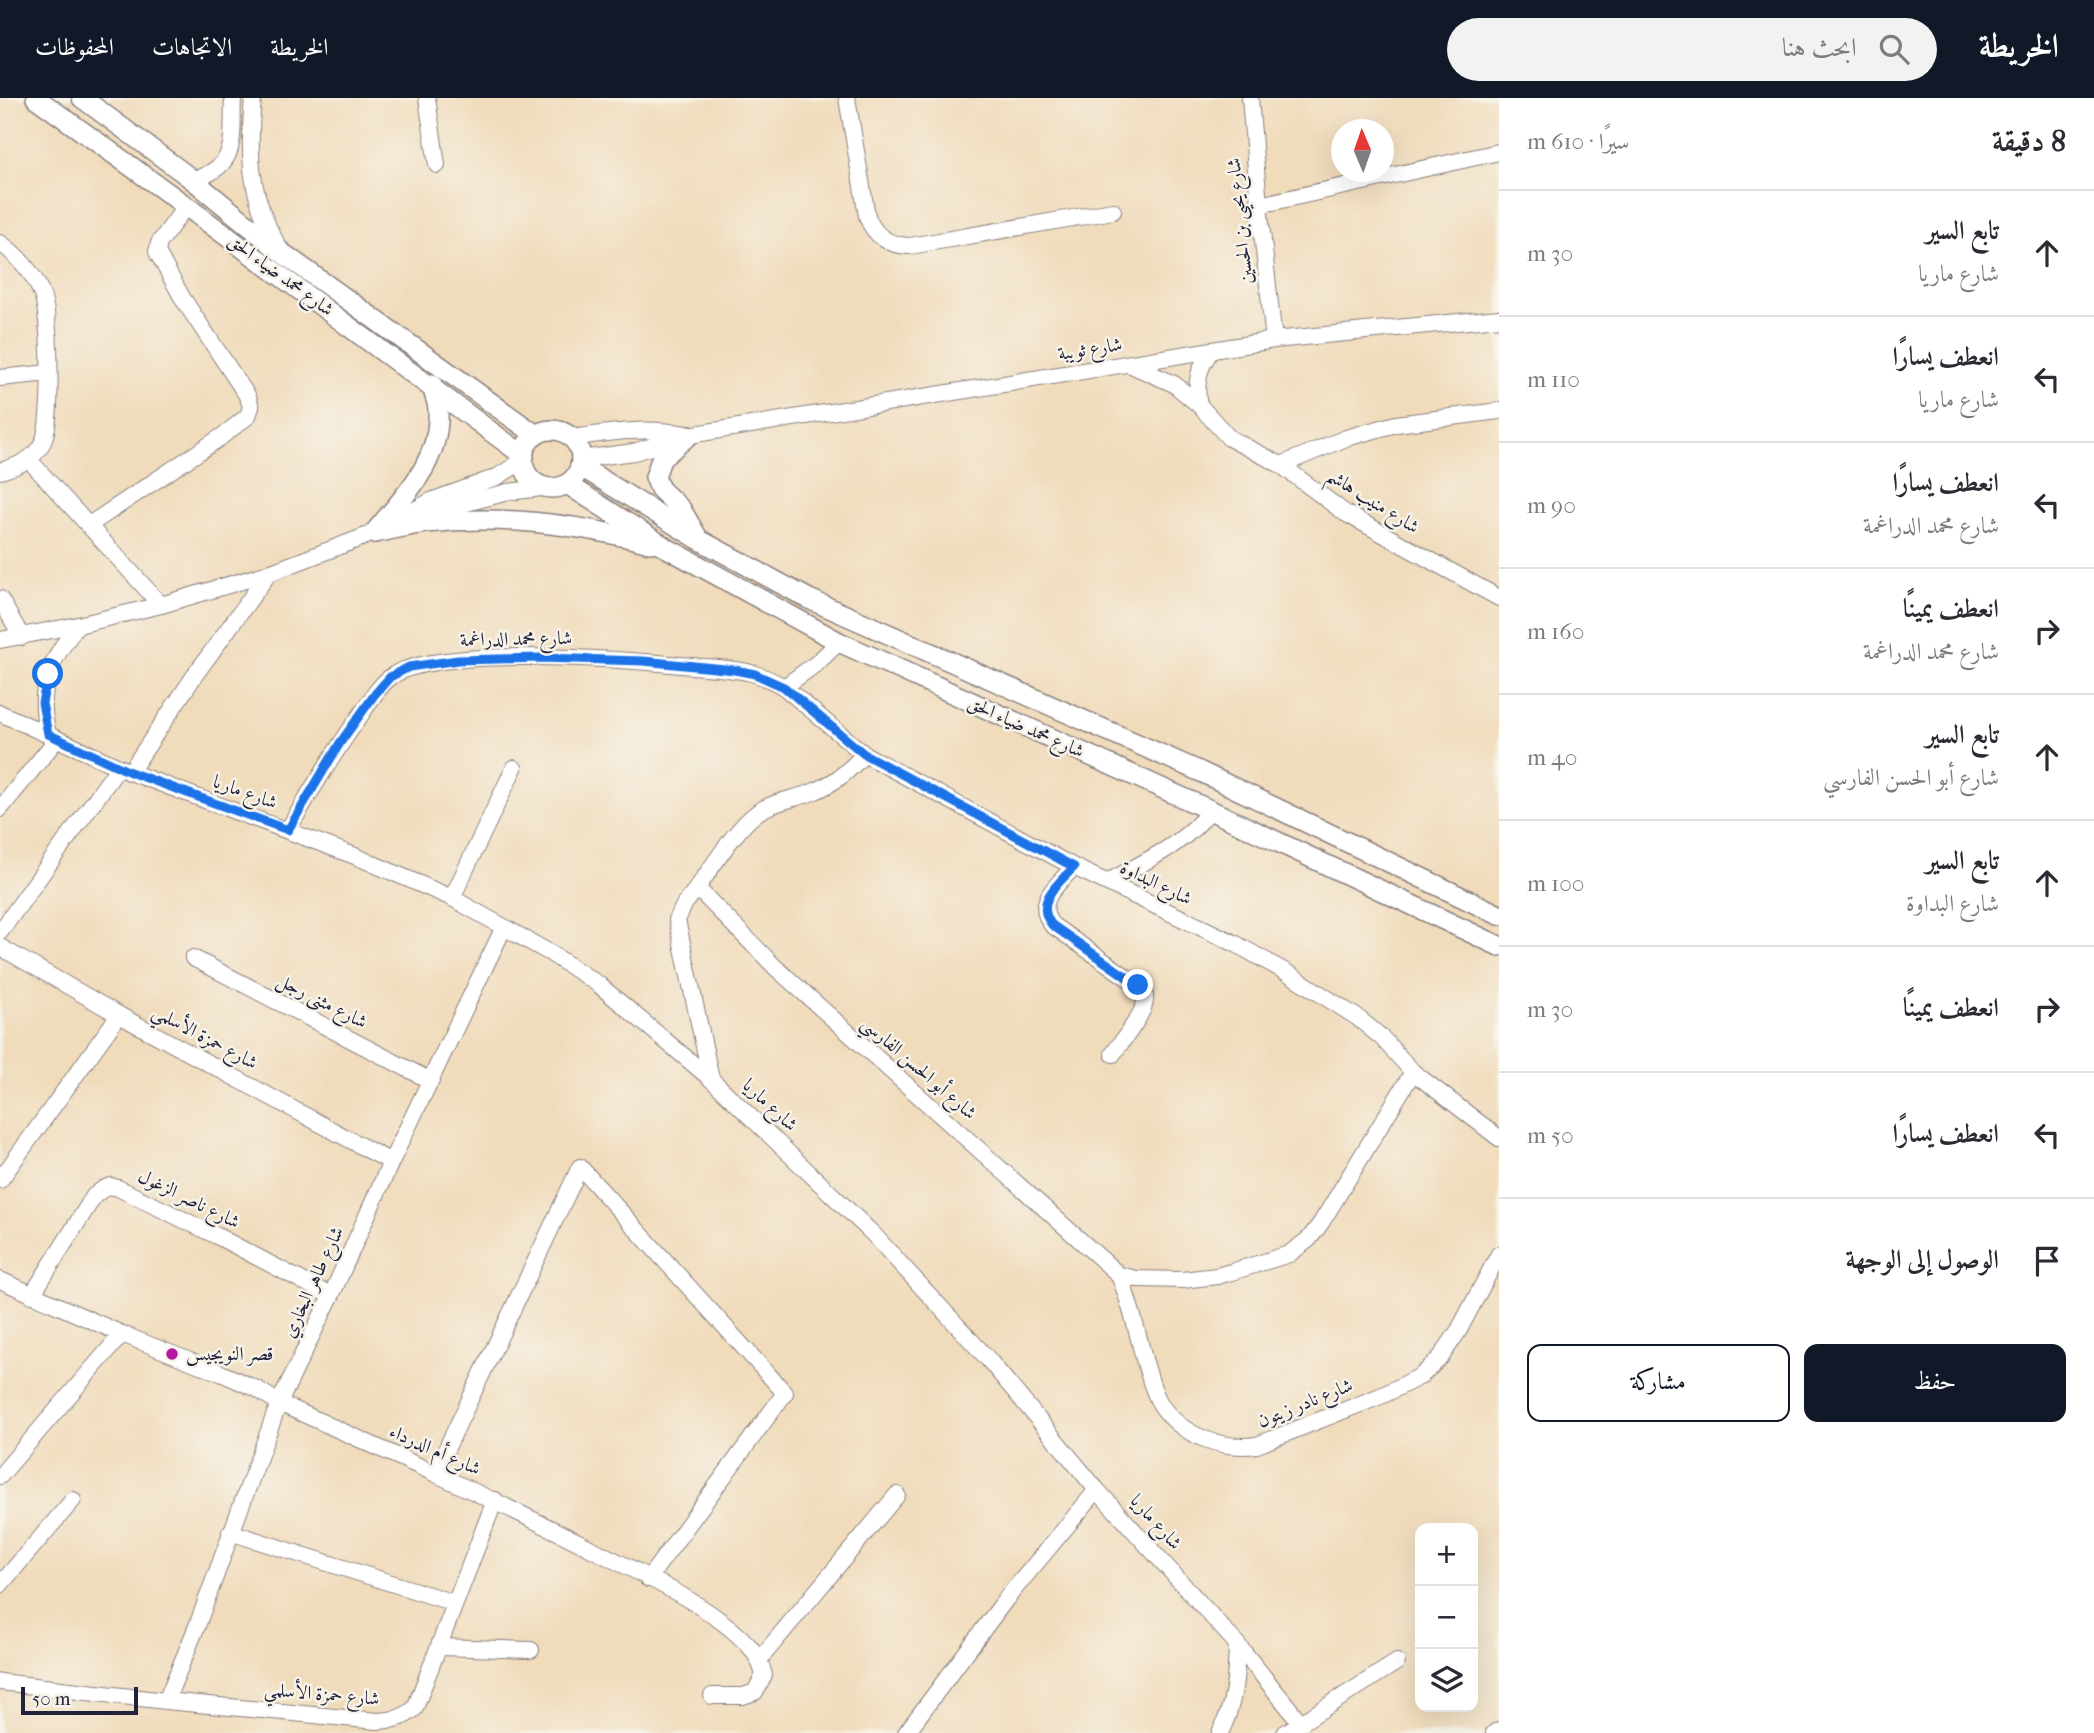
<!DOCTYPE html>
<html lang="ar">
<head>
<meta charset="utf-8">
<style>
  body { margin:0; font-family:"IM FELL French Canon",Amiri,serif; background:#f2f2f3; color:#2b2b33; direction:rtl }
  .controls { position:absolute; right:21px; bottom:21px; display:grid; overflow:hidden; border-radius:14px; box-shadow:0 7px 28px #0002 }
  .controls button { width:63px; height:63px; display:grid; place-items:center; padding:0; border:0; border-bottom:2px solid #e1e1e2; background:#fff; color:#2b2b33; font:35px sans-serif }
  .compass { position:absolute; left:1331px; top:21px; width:63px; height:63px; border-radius:50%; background:#fff; box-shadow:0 7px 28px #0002; rotate:358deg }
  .scale { position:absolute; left:21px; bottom:18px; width:117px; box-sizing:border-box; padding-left:7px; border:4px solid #22223b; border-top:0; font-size:19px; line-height:24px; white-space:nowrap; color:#22223b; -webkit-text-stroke:5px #f7f3e8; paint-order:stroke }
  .stop { position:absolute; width:21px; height:21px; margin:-16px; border:5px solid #1a73e8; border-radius:50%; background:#fff }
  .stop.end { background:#1a73e8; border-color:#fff; box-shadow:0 2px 7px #0008 }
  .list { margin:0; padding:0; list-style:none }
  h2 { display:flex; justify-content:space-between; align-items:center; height:91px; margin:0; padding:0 28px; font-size:30px }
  h2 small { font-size:23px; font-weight:400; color:#7c7c81 }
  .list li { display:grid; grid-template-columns:46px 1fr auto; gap:21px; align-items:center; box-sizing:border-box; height:126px; padding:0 28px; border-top:2px solid #e1e1e2 }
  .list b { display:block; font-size:26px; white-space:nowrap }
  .list p { margin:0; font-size:23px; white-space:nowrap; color:#7c7c81 }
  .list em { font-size:23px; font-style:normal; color:#7c7c81 }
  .actions { display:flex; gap:14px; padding:21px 28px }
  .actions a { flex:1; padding:16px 0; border:2px solid #111827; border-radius:14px; text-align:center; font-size:24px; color:#111827 }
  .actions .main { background:#111827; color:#fff }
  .icon { flex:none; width:38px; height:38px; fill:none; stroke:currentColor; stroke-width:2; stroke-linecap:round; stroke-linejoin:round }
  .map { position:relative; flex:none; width:1499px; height:1635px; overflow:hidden; direction:ltr }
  header { display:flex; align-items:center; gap:42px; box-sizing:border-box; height:98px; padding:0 35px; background:#111827; color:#fff }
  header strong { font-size:33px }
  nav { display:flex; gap:38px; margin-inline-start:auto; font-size:24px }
  .search { width:490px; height:63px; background:#f2f2f3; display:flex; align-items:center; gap:18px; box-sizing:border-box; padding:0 24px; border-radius:38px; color:#7c7c81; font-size:26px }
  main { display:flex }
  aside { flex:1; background:#fff }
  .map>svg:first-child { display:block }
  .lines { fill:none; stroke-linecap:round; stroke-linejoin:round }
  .minor-casing { stroke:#897e7b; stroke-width:18 }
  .major-casing { stroke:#897e7b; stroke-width:22 }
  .minor { stroke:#fff; stroke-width:16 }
  .major { stroke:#fff; stroke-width:19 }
  .route { stroke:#1a73e8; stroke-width:9 }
  .poi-dot { fill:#b5179e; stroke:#f7f3e8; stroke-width:2.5 }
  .labels { text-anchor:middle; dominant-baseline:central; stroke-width:5; stroke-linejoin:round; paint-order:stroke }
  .street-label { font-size:19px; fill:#22223b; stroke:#f7f3e8 }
  .poi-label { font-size:19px; fill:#22223b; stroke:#f7f3e8; text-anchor:start }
</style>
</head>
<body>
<header>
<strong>الخريطة</strong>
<div class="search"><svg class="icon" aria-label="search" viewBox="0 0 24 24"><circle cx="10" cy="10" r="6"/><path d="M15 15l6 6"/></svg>ابحث هنا</div>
<nav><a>الخريطة</a><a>الاتجاهات</a><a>المحفوظات</a></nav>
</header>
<main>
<aside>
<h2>8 دقيقة<small>سيرًا · 610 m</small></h2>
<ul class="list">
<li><svg class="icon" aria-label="ahead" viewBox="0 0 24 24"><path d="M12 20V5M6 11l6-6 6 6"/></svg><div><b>تابع السير</b><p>شارع ماريا</p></div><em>30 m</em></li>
<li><svg class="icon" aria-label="left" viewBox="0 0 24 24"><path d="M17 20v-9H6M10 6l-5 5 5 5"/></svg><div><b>انعطف يسارًا</b><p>شارع ماريا</p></div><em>110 m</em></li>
<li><svg class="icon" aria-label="left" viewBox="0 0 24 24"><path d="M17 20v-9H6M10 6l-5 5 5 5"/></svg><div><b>انعطف يسارًا</b><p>شارع محمد الدراغمة</p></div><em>90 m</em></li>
<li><svg class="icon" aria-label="right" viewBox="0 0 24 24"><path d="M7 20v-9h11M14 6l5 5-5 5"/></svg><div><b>انعطف يمينًا</b><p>شارع محمد الدراغمة</p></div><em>160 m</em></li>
<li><svg class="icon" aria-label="ahead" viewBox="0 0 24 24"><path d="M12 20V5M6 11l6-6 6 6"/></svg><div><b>تابع السير</b><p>شارع أبو الحسن الفارسي</p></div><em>40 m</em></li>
<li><svg class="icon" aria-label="ahead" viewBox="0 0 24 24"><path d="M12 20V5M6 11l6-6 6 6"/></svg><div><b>تابع السير</b><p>شارع البداوة</p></div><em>100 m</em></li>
<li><svg class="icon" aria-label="right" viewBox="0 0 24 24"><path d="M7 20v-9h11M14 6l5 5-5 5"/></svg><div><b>انعطف يمينًا</b></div><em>30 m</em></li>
<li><svg class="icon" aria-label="left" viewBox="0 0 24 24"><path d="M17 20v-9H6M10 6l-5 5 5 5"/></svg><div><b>انعطف يسارًا</b></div><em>50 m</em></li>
<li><svg class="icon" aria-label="arrive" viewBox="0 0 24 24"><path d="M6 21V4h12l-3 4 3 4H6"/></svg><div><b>الوصول إلى الوجهة</b></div></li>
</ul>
<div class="actions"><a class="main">حفظ</a><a>مشاركة</a></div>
</aside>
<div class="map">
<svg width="1499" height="1635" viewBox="0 0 1499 1635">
  <rect width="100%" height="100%" fill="#f7f3e8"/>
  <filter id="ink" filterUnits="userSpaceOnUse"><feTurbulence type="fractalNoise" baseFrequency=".0143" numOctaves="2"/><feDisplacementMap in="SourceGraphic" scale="14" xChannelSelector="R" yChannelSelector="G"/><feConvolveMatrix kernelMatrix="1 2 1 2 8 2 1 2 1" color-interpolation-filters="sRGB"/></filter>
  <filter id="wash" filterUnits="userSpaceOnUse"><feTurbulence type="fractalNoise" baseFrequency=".00686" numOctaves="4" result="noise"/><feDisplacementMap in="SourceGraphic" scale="28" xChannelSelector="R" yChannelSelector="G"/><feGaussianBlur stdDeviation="1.57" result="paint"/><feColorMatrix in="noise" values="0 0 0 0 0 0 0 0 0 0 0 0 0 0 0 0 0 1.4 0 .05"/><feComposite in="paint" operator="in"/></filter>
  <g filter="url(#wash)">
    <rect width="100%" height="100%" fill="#f0dbbb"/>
  </g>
  <g filter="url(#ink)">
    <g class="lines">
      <defs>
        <g id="minor">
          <path d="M253,0C248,57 249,98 278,148"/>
          <path d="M427,0L437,67"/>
          <path d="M847,0L867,118C874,138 889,148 910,148L1113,113"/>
          <path d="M1250,0L1259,107L1274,242"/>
          <path d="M193,82C240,67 231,41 233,0"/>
          <path d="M1259,107L1499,54"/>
          <path d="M0,145C17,156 33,175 41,194C51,215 53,323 43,344C34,362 18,368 0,373"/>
          <path d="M1131,267L1174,286L1199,307L1229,340L1281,367L1345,415L1499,500"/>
          <path d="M0,280L49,275"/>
          <path d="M1199,307C1195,286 1198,270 1211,253"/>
          <path d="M572,340C611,334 647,329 686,336"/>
          <path d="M581,361L634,354L689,337L1274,242L1499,220"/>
          <path d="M29,362L161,507"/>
          <path d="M1281,367L1346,340L1396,326L1499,313"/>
          <path d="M417,418L508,394L550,389"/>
          <path d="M89,427L221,339L248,318L251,309L248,299L183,201L157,154L159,145L186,108"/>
          <path d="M0,501L22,539"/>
          <path d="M0,542L78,527L161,507L269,475L374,435L431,403L497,379L524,362"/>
          <path d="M839,544L817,565L784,589L864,656C849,673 835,685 813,694C795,701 774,703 758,714C735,731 714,767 697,790L775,869L1119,1177L1137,1181L1182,1182L1217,1178L1235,1173L1289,1156L1309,1141L1321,1125L1413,974"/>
          <path d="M0,615L130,674L355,758L452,800L550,855L598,886L711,981L873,1136L988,1261L1097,1392L1237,1546L1301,1625"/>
          <path d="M48,636C36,591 50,562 78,527"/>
          <path d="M864,656L1074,769L1236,846L1291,877L1358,920L1381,939L1413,974L1499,1040"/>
          <path d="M130,674L197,574L269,475"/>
          <path d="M0,711L57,641"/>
          <path d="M288,732C311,692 335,653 362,615C370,603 379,587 392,578C438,547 632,562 692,568C713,570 735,570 755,576C765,579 775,584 784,589"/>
          <path d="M1074,769C1059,785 1033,804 1052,827L1138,887C1142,891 1146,895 1145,902C1145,915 1121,944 1113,956"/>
          <path d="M1108,784C1143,764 1186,746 1210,712"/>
          <path d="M697,790L685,805L677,822L711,981"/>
          <path d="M452,800L514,670"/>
          <path d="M0,834L118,670"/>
          <path d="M0,849L119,917L391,1064"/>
          <path d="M193,860L431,983"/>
          <path d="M0,1082L119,917"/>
          <path d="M1119,1177C1130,1204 1137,1232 1144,1261C1149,1276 1152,1293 1161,1307C1182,1338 1221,1352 1257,1347L1383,1297L1421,1278L1441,1259L1459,1232L1499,1156"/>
          <path d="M0,1182L122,1236L223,1276L257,1291L279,1305C384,1352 489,1399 592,1451C641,1476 713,1508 750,1549C758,1558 761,1566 764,1577L755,1594L743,1598H712"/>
          <path d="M32,1197L94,1098L103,1091L110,1088L118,1090L217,1138L331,1198"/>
          <path d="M435,1375L580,1069L785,1295L648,1481"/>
          <path d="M0,1378L122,1236"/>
          <path d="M230,1434L454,1505"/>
          <path d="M0,1487L73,1402"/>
          <path d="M439,1549L531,1552"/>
          <path d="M759,1562L897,1397"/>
          <path d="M0,1584L166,1603L377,1623C393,1622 403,1621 415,1610L495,1402"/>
          <path d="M166,1603L197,1528L279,1305L331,1198L391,1064L504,829"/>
          <path d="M906,1635L1006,1501L1097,1392"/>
          <path d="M1220,1635C1235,1606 1236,1578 1237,1546"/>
          <path d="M1285,1635L1397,1564"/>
          <path d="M1494,1635L1499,1632"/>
        </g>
        <g id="major">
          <path d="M36,0L186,108L524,358"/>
          <path d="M82,0L193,82L281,154L536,337"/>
          <circle cx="552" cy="361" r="29"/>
          <path d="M689,337L661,361L655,379L660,391L681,411L698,440"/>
          <path d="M580,368L698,441L809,501L1201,674L1499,817"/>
          <path d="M567,386L665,449L839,544L1210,712L1499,848"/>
          <path d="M374,435C391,432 409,427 426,425C501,417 577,426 650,445"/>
          <path d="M374,435C404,398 441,364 438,312C438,304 433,295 432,286"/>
        </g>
      </defs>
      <use href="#minor" class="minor-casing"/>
      <use href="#major" class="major-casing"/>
      <use href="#minor" class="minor"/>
      <use href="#major" class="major"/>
    </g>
  </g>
  <g class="lines" filter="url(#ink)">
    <path class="route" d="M48,576L42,605L48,636L130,674L288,732L340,645L375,596L390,579L409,569L458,562L541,560L643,563L735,572L755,576L784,589L864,656L1074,769C1059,785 1033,804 1052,827L1138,887"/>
  </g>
  <circle class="poi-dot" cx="172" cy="1256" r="7"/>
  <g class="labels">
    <g class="street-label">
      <text transform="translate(1240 123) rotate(-96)">شارع يحيى بن الحسين</text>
      <text transform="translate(281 177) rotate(36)">شارع محمد ضياء الحق</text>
      <text transform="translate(1090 251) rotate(-9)">شارع ثويبة</text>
      <text transform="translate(1373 403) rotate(32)">شارع منيب هاشم</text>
      <text transform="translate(516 541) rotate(-1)">شارع محمد الدراغمة</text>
      <text transform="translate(1026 629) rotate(24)">شارع محمد ضياء الحق</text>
      <text transform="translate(245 694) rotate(20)">شارع ماريا</text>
      <text transform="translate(1156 785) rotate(26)">شارع البداوة</text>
      <text transform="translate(322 903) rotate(27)">شارع مثنى رجل</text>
      <text transform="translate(205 939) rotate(28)">شارع حمزة الأسلمي</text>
      <text transform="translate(919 970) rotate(41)">شارع أبو الحسن الفارسي</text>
      <text transform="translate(770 1007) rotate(43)">شارع ماريا</text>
      <text transform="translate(189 1101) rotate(26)">شارع ناصر الزغول</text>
      <text transform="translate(313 1184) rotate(-65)">شارع طاهر البخاري</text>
      <text transform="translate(1305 1305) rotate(-22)">شارع نادر زيتون</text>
      <text transform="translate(435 1352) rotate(24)">شارع أم الدرداء</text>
      <text transform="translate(1156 1424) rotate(48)">شارع ماريا</text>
      <text transform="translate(322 1596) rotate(5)">شارع حمزة الأسلمي</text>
    </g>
    <g class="poi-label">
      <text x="186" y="1256">قصر النويجيس</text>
    </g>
  </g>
</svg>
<div class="controls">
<button>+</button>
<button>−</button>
<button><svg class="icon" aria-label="layers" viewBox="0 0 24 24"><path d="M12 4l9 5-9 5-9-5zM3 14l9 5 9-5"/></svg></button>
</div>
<svg class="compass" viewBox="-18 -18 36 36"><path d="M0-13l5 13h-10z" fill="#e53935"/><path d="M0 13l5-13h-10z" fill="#7c7c81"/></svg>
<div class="scale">50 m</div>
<div class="stop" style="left:48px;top:576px"></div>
<div class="stop end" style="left:1138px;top:887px"></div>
</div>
</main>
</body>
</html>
